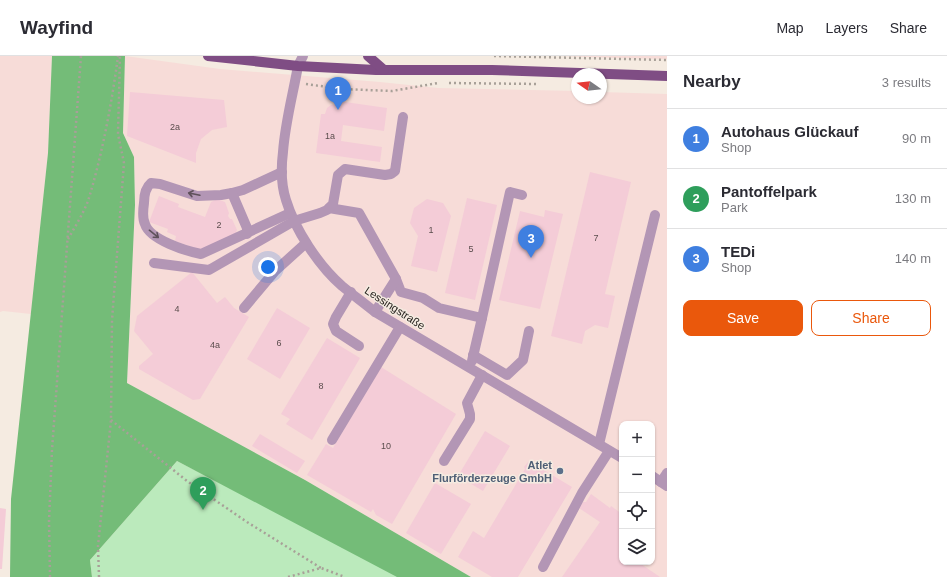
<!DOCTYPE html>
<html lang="en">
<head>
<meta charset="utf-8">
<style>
  body { margin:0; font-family:Helvetica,sans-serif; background:#f7f7f7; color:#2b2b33 }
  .controls { position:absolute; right:12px; bottom:12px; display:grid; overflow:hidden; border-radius:8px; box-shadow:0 1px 3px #0004 }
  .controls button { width:36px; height:36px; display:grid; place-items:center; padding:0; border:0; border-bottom:1px solid #e1e1e2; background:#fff; color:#2b2b33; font:20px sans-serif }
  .compass { position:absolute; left:571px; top:12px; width:36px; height:36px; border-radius:50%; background:#fff; box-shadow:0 1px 3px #0004; rotate:284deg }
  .you { position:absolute; left:268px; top:211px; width:14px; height:14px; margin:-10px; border:3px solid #fff; border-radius:50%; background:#1a73e8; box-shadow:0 0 0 6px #1a73e833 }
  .badge { display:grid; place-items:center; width:26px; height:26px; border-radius:50%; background:#ea580c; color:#fff; font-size:13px; font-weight:700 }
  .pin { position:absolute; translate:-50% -33px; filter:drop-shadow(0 1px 2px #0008) }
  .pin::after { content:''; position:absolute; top:21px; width:14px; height:12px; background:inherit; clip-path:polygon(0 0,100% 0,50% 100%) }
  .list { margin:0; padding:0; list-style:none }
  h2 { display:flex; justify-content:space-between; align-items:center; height:52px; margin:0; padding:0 16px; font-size:17px }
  h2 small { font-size:13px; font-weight:400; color:#7c7c81 }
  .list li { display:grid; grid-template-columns:26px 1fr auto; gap:12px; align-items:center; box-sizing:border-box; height:60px; padding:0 16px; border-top:1px solid #e1e1e2 }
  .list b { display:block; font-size:15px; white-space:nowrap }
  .list p { margin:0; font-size:13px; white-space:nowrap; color:#7c7c81 }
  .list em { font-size:13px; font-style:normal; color:#7c7c81 }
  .actions { display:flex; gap:8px; padding:12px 16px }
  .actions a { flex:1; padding:9px 0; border:1px solid #ea580c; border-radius:8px; text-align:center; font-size:14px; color:#ea580c }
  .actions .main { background:#ea580c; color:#fff }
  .icon { flex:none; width:22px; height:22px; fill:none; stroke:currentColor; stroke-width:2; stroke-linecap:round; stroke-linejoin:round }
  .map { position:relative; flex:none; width:667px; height:521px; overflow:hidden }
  header { display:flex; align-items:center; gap:24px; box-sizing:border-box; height:56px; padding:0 20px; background:#fff; border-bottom:1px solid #e1e1e2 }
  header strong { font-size:19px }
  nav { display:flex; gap:22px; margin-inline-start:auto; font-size:14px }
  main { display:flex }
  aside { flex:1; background:#fff }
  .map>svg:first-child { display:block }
  .commercial { fill:#f7dcd8; fill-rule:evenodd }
  .green { fill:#bbeabc }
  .forest { fill:#74bc78 }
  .building { fill:#f4ccd7 }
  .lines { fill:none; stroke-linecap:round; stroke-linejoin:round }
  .path { stroke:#a8a098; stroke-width:2.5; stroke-dasharray:2 3; stroke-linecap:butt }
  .minor { stroke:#b396b5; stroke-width:10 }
  .major { stroke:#7f4d84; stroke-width:10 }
  .oneway { stroke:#5f515b }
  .service-dot { fill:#5c6f8a; stroke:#f5ebe1; stroke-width:1.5 }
  .labels { text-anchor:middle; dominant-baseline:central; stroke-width:3; stroke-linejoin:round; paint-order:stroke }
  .number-label { font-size:9px; fill:#5a4d4d }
  .street-label { font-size:11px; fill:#27231f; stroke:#f5ebe1 }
  .service-label { font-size:11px; font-weight:bold; fill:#4e5e75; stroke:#f5ebe1; text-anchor:end }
</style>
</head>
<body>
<header>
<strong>Wayfind</strong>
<nav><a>Map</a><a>Layers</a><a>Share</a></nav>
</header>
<main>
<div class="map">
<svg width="667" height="521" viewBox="0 0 667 521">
  <rect width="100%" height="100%" fill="#f5ebe1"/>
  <g class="commercial">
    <path d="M0,0H52L48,97L31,258L3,255L0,256Z"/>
    <path d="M125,0L220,13L380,26L438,32L577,35V42H601V36L667,38V521H471L305,424L127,327L135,149L134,101L123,77ZM622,368H652V506H622Z"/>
    <path d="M557,0H667V3L615,2Z"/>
  </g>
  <path class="green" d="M177,405L402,521H92L90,504Z"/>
  <path class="forest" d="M52,0H125L123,77L134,101L135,149L127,327L305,424L471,521H397L177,405L90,504L92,521H10L11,443L48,97Z"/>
  <g class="building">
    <path d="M130,36L224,44L227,71L212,74L201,83L196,97V107L127,80Z"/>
    <path d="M338,45L387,52L384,75L343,69L341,85L382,91L380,106L316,97L321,58H325L327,52L331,49L338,48Z"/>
    <path d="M590,116L631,126L605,238L615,240L608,272L595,269L585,275L582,288L551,280Z"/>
    <path d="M159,140L179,148L178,151L205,161L211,146L217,143L225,146L229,157L228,160L230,163H232L237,174L234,181L203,195L175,185L176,180L167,176L168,173L149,166Z"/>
    <path d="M467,142L497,149L475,244L445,237Z"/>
    <path d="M427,143L443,147L451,160L437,216L411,210L418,180L410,167L414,152Z"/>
    <path d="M545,154L563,158L540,253L499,244L520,155L544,161Z"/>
    <path d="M192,216L217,247L225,241L234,252L249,261L200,343L193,344L139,313V310L153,298L134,275L137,260Z"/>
    <path d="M277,252L310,272L280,323L247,303Z"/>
    <path d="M327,282L360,302L312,384L286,368L290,363L281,358Z"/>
    <path d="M381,311L456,358L392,468L376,459L373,453L371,456L307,419L326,388L333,392Z"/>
    <path d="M485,375L510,390L483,435L458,420Z"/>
    <path d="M260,378L305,405L297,417L252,390Z"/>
    <path d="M530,405L536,408L537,410L572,431L518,521H492L458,501L473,475L484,482L525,413L524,411L528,406Z"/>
    <path d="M435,427L471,448L441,498L406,477Z"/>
    <path d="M591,438L610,452L611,450L622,458V490L620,493L622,495V506H638L660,521H562L600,466L579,452L583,446H586Z"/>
    <path d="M0,452L6,453L2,513H0Z"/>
  </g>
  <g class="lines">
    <g class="path">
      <path d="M494,0L667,4"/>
      <path d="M449,27L538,28"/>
      <path d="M306,28L342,33L392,35L438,27"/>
      <path d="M68,183C75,171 83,158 88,145C102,100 112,46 118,0"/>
      <path d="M111,364L187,425L247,466L321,512"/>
      <path d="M50,521L49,465L52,394L81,0"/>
      <path d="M99,521L98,490L111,364L112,264L124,107L118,78L120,0"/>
      <path d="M288,521L321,512L345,521"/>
    </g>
    <g class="minor">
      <path d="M303,0L298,10C293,38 285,67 283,96C281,112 281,129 286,144C295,174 319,210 342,230C353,239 364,247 375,256L622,402"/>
      <path d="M282,116L243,134L232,137L221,139L197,140L160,128L151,127C145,132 144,140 144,147C143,154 142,162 145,168C150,184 186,195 201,198L290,157"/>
      <path d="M232,137L247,172V178"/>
      <path d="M329,152L359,157L396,223L401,236L423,242L439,252L482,262L510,136L522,139"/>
      <path d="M154,207L209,214L294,165L320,157L327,154L333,148L338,119L345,113L385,119L391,118L395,115L403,61"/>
      <path d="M351,236L336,261L333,268L336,275L359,290"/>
      <path d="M244,252L275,215L306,187"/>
      <path d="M375,256L396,223"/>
      <path d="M473,299L507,319L523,304L529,275"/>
      <path d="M472,305L482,262"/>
      <path d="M332,384L400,271"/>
      <path d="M599,388L655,159"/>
      <path d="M444,405L470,363V358L467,347L482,319"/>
      <path d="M652,420L667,430"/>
      <path d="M661,426L667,417"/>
      <path d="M543,511L582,437L609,395"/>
    </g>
    <g class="major">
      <path d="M208,0L298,10L376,14H492L667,20"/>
      <path d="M368,0L384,14"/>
    </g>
  </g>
  <defs><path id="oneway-shaft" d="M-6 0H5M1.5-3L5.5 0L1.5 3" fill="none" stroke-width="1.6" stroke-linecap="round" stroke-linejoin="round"/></defs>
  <g class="oneway">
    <use href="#oneway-shaft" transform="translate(194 138) rotate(-168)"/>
    <use href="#oneway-shaft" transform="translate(154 178) rotate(39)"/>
  </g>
  <circle class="service-dot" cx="560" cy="415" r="4"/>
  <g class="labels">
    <g class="number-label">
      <text x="175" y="71">2a</text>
      <text x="330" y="80">1a</text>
      <text x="219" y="169">2</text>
      <text x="431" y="174">1</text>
      <text x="596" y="182">7</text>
      <text x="471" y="193">5</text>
      <text x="177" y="253">4</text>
      <text x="279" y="287">6</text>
      <text x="215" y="289">4a</text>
      <text x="321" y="330">8</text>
      <text x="386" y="390">10</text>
    </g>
    <g class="street-label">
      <text transform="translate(395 252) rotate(33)">Lessingstraße</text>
    </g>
    <g class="service-label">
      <text x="552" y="409">Atlet<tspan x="552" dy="13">Flurförderzeuge GmbH</tspan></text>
    </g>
  </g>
</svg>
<div class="controls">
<button>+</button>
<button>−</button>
<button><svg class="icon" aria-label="locate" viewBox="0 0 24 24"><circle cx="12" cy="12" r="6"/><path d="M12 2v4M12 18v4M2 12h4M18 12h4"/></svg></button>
<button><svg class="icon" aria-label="layers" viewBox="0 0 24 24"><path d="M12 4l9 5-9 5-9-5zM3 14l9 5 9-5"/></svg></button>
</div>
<svg class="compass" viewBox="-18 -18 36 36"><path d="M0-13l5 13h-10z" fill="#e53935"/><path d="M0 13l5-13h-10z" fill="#7c7c81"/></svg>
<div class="you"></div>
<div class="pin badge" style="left:338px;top:54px;background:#3f7fe0">1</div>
<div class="pin badge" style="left:203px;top:454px;background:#2e9e5b">2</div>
<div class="pin badge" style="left:531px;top:202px;background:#3f7fe0">3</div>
</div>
<aside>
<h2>Nearby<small>3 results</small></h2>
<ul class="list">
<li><span class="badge" style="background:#3f7fe0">1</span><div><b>Autohaus Glückauf</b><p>Shop</p></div><em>90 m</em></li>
<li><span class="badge" style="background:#2e9e5b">2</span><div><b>Pantoffelpark</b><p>Park</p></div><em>130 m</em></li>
<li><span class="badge" style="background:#3f7fe0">3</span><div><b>TEDi</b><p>Shop</p></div><em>140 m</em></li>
</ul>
<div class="actions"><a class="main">Save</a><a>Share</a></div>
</aside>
</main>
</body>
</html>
